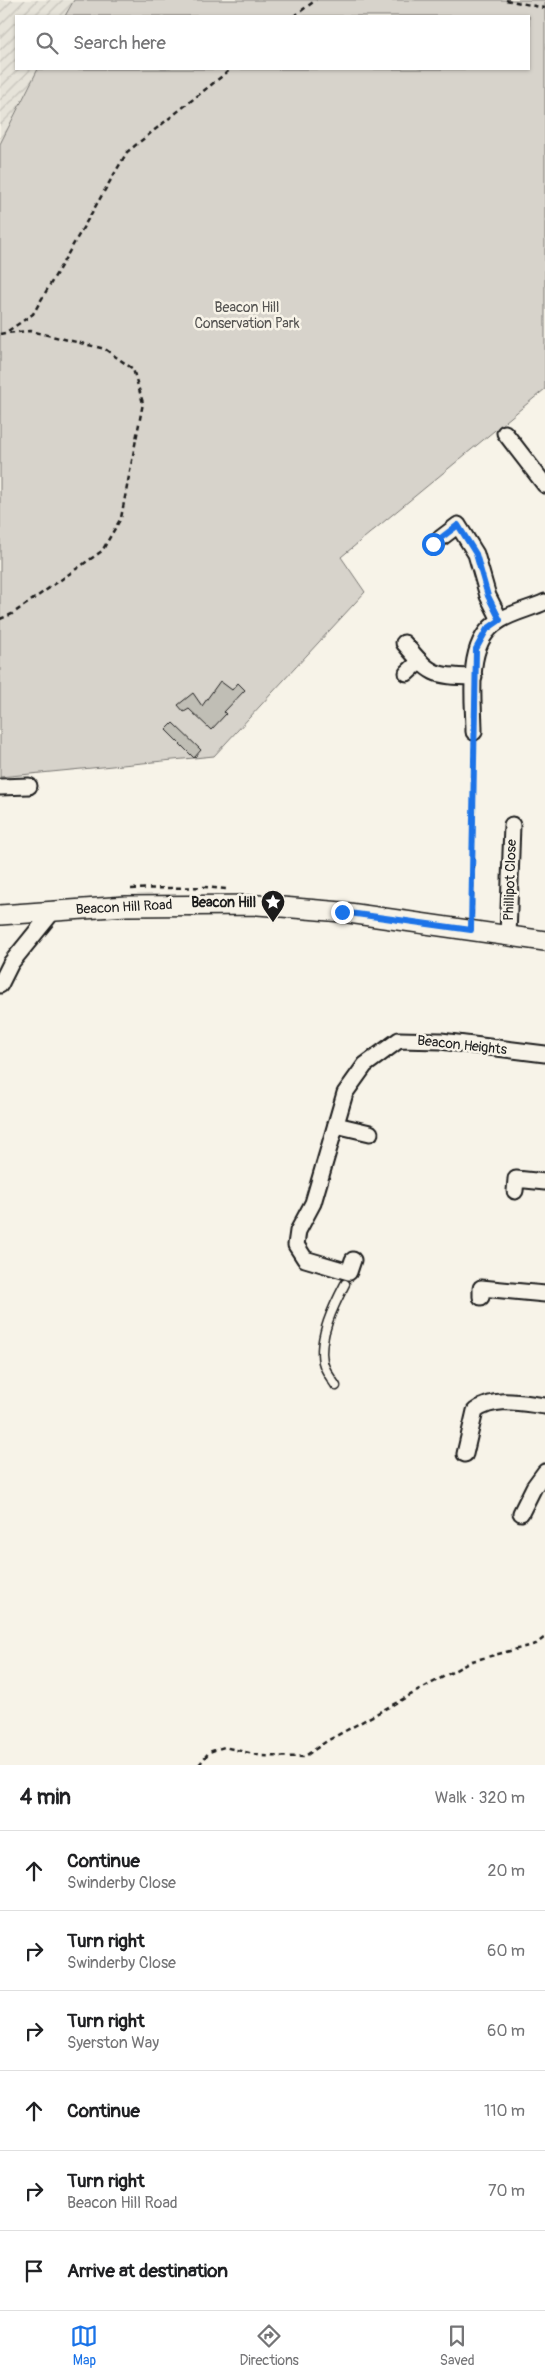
<!DOCTYPE html>
<html lang="en">
<head>
<meta charset="utf-8">
<style>
  body { margin:0; font-family:Pangolin,sans-serif; background:#f2f2f2; color:#202124 }
  .stop { position:absolute; width:15px; height:15px; margin:-11px; border:4px solid #1a73e8; border-radius:50%; background:#fff }
  .stop.end { background:#1a73e8; border-color:#fff; box-shadow:0 1px 5px #0008 }
  .list { margin:0; padding:0; list-style:none }
  h2 { display:flex; justify-content:space-between; align-items:center; height:65px; margin:0; padding:0 20px; font-size:21px }
  h2 small { font-size:16px; font-weight:400; color:#757577 }
  .list li { display:grid; grid-template-columns:32px 1fr auto; gap:15px; align-items:center; box-sizing:border-box; height:80px; padding:0 20px; border-top:1px solid #e0e0e0 }
  .list b { display:block; font-size:19px; white-space:nowrap }
  .list p { margin:0; font-size:16px; white-space:nowrap; color:#757577 }
  .list em { font-size:16px; font-style:normal; color:#757577 }
  .icon { flex:none; width:28px; height:28px; fill:none; stroke:currentColor; stroke-width:2; stroke-linecap:round; stroke-linejoin:round }
  .map { position:relative; flex:none; width:545px; height:1765px; overflow:hidden }
  .search { position:absolute; background:#fff; box-shadow:0 1px 4px #0004; left:15px; right:15px; top:15px; height:55px; display:flex; align-items:center; gap:12px; box-sizing:border-box; padding:0 18px; border-radius:0px; color:#757577; font-size:19px }
  .sheet { height:545px; background:#fff }
  nav { display:flex; justify-content:space-around; align-items:center; box-sizing:border-box; height:70px; border-top:1px solid #e0e0e0; background:#fff; font-size:14px; color:#757577 }
  nav a { display:grid; justify-items:center; gap:2px }
  nav .on { color:#1a73e8 }
  .map>svg:first-child { display:block }
  .industrial { fill:url(#industrial-furrows) }
  .green { fill:#d7d3cb; stroke:#7a7874 }
  .building { fill:#c0beb5; stroke:#1c1c1c }
  .lines { fill:none; stroke-linecap:round; stroke-linejoin:round }
  .service-casing { stroke:#1c1c1c; stroke-width:11 }
  .minor-casing { stroke:#1c1c1c; stroke-width:19 }
  .tertiary-casing { stroke:#1c1c1c; stroke-width:22 }
  .path { stroke:#1c1c1c; stroke-width:2.5; stroke-dasharray:5 4; stroke-linecap:butt }
  .service { stroke:#f7f3e8; stroke-width:8 }
  .minor { stroke:#f7f3e8; stroke-width:15 }
  .tertiary { stroke:#f7f3e8; stroke-width:19 }
  .route { stroke:#1a73e8; stroke-width:6 }
  .labels { text-anchor:middle; dominant-baseline:central; stroke-width:5; stroke-linejoin:round; paint-order:stroke }
  .park-label { font-size:14px; fill:#545351; stroke:#f7f3e8 }
  .street-label { font-size:14px; fill:#1c1c1c; stroke:#f7f3e8 }
  .poi-label { font-size:14px; font-weight:bold; fill:#1c1c1c; stroke:#f7f3e8; text-anchor:end }
</style>
</head>
<body>
<div class="map">
<svg width="545" height="1765" viewBox="0 0 545 1765">
  <defs>
    <pattern id="industrial-furrows" width="10" height="10" patternUnits="userSpaceOnUse" patternTransform="scale(1.25)"><rect width="10" height="10" fill="#e6e3d9"/><path d="M-1 1l2-2M0 10L10 0M9 11l2-2" fill="none" stroke="#c5c2ba"/></pattern>
  </defs>
  <rect width="100%" height="100%" fill="#f7f3e8"/>
  <filter id="ink" filterUnits="userSpaceOnUse"><feTurbulence type="fractalNoise" baseFrequency=".02" numOctaves="2"/><feDisplacementMap in="SourceGraphic" scale="10" xChannelSelector="R" yChannelSelector="G"/><feConvolveMatrix kernelMatrix="1 2 1 2 8 2 1 2 1" color-interpolation-filters="sRGB"/></filter>
  <g filter="url(#ink)">
    <path class="industrial" d="M0,0H74L65,16H16V69H38L0,144Z"/>
    <path class="green" d="M74,0H545V389L341,557L365,592L214,756L0,777V144L38,69H529V16H65Z"/>
    <g class="building">
      <path d="M220,681L232,690L238,683L245,690L224,712L226,714L211,730L189,709L184,712L178,705L193,693L202,706Z"/>
      <path d="M173,723L201,750L194,758L166,730Z"/>
    </g>
    <g class="lines">
      <defs>
        <path id="service" d="M336,1386C331,1378 325,1371 323,1362C318,1337 334,1305 345,1284"/>
        <g id="minor">
          <path d="M505,433L545,485"/>
          <path d="M433,544L458,525L476,554L488,596L500,620"/>
          <path d="M404,643C431,675 432,676 474,677"/>
          <path d="M407,673L420,661"/>
          <path d="M474,732C474,696 464,642 499,621C513,612 530,609 545,602"/>
          <path d="M0,787L29,786"/>
          <path d="M508,936L512,825"/>
          <path d="M0,985L11,963L54,910"/>
          <path d="M336,1125L370,1133"/>
          <path d="M515,1191L516,1179L545,1182"/>
          <path d="M353,1260L349,1272L305,1259L296,1245L298,1231L313,1203L345,1093L365,1065L399,1040L441,1041L545,1054"/>
          <path d="M481,1297V1288L545,1294"/>
          <path d="M465,1454L475,1411C495,1396 521,1403 545,1406"/>
          <path d="M521,1513L534,1487L545,1472"/>
        </g>
        <path id="tertiary" d="M0,915L126,906L258,905L342,912L545,941"/>
      </defs>
      <use href="#service" class="service-casing"/>
      <use href="#minor" class="minor-casing"/>
      <use href="#tertiary" class="tertiary-casing"/>
      <g class="path">
        <path d="M506,0L545,8"/>
        <path d="M294,16L316,0"/>
        <path d="M0,334L5,333L33,314L127,152L231,69"/>
        <path d="M0,619L12,614L102,551L121,518L143,403L133,369L105,349L31,331L5,333"/>
        <path d="M131,889L205,887L226,889"/>
        <path d="M472,915L474,743"/>
        <path d="M199,1765L209,1752L224,1747L262,1756L304,1757L327,1741L472,1661L536,1644L545,1637"/>
      </g>
      <use href="#service" class="service"/>
      <use href="#minor" class="minor"/>
      <use href="#tertiary" class="tertiary"/>
    </g>
  </g>
  <g class="lines" filter="url(#ink)">
    <path class="route" d="M342,912L471,930L476,649L487,629L500,620L488,596L476,554L458,525L433,544"/>
  </g>
  <defs>
    <symbol id="sight-pin" viewBox="-11 -11 22 30"><path d="M0 17L-7.5 6A9.5 9.5 0 1 1 7.5 6Z" fill="#1c1c1c" stroke="#f7f3e8"/><path d="M0-6L1.8-2.2L6-1.7L2.9 1.2L3.7 5.4L0 3.3L-3.7 5.4L-2.9 1.2L-6-1.7L-1.8-2.2Z" fill="#fff"/></symbol>
  </defs>
  <g fill-rule="evenodd">
    <use href="#sight-pin" x="259" y="888" width="28" height="38"/>
  </g>
  <g class="labels">
    <g class="park-label">
      <text x="247" y="307">Beacon Hill<tspan x="247" dy="16">Conservation Park</tspan></text>
    </g>
    <g class="street-label">
      <text transform="translate(510 880) rotate(-88)">Phillipot Close</text>
      <text transform="translate(124 907) rotate(-3)">Beacon Hill Road</text>
      <text transform="translate(462 1045) rotate(6)">Beacon Heights</text>
    </g>
    <g class="poi-label">
      <text x="256" y="902">Beacon Hill</text>
    </g>
  </g>
</svg>
<div class="stop" style="left:433px;top:544px"></div>
<div class="stop end" style="left:342px;top:912px"></div>
<div class="search"><svg class="icon" aria-label="search" viewBox="0 0 24 24"><circle cx="10" cy="10" r="6"/><path d="M15 15l6 6"/></svg>Search here</div>
</div>
<section class="sheet">
<h2>4 min<small>Walk · 320 m</small></h2>
<ul class="list">
<li><svg class="icon" aria-label="ahead" viewBox="0 0 24 24"><path d="M12 20V5M6 11l6-6 6 6"/></svg><div><b>Continue</b><p>Swinderby Close</p></div><em>20 m</em></li>
<li><svg class="icon" aria-label="right" viewBox="0 0 24 24"><path d="M7 20v-9h11M14 6l5 5-5 5"/></svg><div><b>Turn right</b><p>Swinderby Close</p></div><em>60 m</em></li>
<li><svg class="icon" aria-label="right" viewBox="0 0 24 24"><path d="M7 20v-9h11M14 6l5 5-5 5"/></svg><div><b>Turn right</b><p>Syerston Way</p></div><em>60 m</em></li>
<li><svg class="icon" aria-label="ahead" viewBox="0 0 24 24"><path d="M12 20V5M6 11l6-6 6 6"/></svg><div><b>Continue</b></div><em>110 m</em></li>
<li><svg class="icon" aria-label="right" viewBox="0 0 24 24"><path d="M7 20v-9h11M14 6l5 5-5 5"/></svg><div><b>Turn right</b><p>Beacon Hill Road</p></div><em>70 m</em></li>
<li><svg class="icon" aria-label="arrive" viewBox="0 0 24 24"><path d="M6 21V4h12l-3 4 3 4H6"/></svg><div><b>Arrive at destination</b></div></li>
</ul>
</section>
<nav>
<a class="on"><svg class="icon" aria-label="map" viewBox="0 0 24 24"><path d="M3 6l6-2 6 2 6-2v14l-6 2-6-2-6 2zM9 4v14M15 6v14"/></svg>Map</a>
<a><svg class="icon" aria-label="directions" viewBox="0 0 24 24"><path d="M12 3l9 9-9 9-9-9zM9 14v-3h6M13 9l2 2-2 2"/></svg>Directions</a>
<a><svg class="icon" aria-label="saved" viewBox="0 0 24 24"><path d="M7 4h10v16l-5-4-5 4z"/></svg>Saved</a>
</nav>
</body>
</html>
